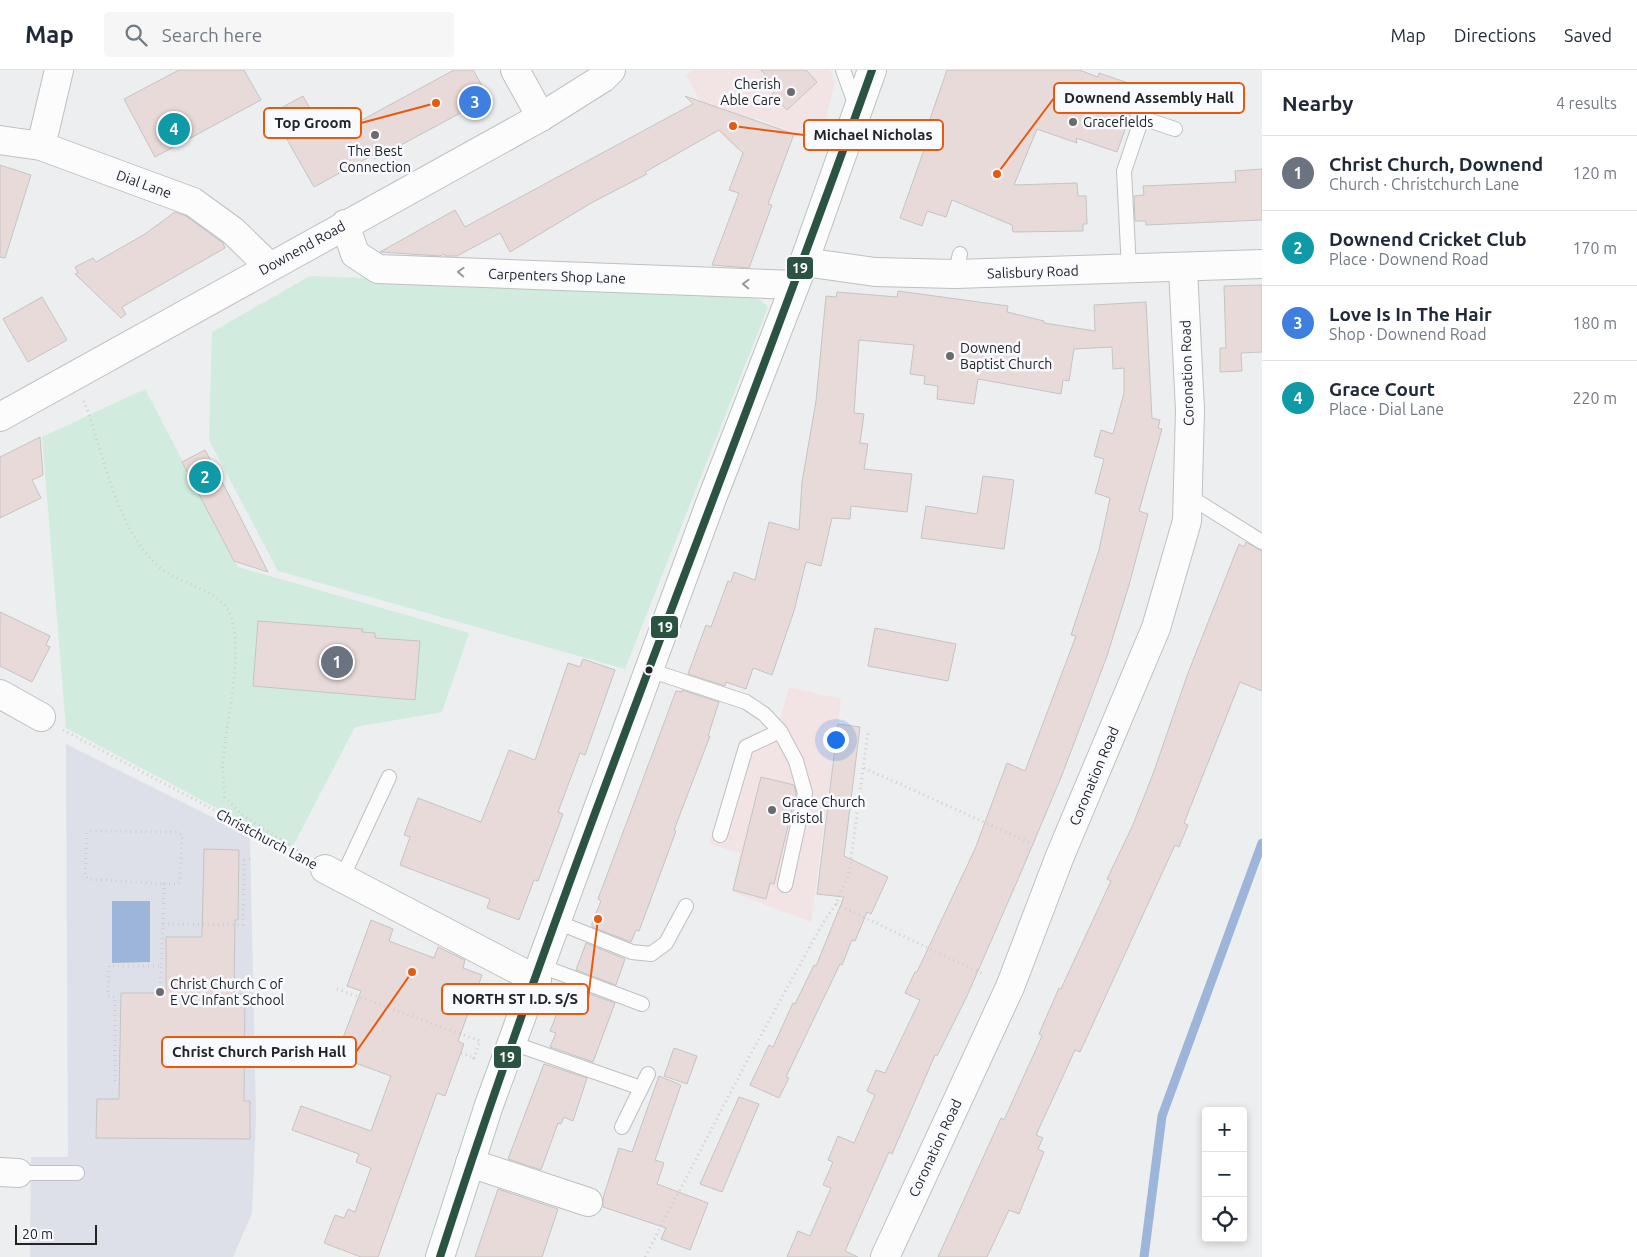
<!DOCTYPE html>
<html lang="en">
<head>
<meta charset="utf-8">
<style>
  body { margin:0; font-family:Ubuntu,sans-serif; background:#f6f6f7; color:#1f2937 }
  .controls { position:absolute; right:15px; bottom:15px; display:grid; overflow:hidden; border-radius:5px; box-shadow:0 2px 8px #0003 }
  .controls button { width:45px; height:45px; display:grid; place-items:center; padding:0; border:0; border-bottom:1px solid #e0e1e3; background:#fff; color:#1f2937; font:25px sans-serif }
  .scale { position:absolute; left:15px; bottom:12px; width:82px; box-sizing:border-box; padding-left:5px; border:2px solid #232426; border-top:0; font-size:14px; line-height:18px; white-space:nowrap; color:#232426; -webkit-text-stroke:4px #f8faff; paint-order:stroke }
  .you { position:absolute; left:835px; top:669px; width:18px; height:18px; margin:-12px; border:4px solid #fff; border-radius:50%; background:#1a73e8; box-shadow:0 0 0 8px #1a73e833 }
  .badge { display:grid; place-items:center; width:32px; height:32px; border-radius:50%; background:#2563eb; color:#fff; font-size:16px; font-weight:700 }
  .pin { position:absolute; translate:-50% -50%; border:2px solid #fff; box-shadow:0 1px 5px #0006 }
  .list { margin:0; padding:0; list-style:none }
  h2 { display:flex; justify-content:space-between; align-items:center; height:65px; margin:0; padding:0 20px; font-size:21px }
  h2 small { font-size:16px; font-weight:400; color:#747a83 }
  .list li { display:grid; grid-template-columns:32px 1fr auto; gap:15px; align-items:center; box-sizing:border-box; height:75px; padding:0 20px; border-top:1px solid #e0e1e3 }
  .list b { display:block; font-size:19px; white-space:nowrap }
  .list p { margin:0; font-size:16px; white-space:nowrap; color:#747a83 }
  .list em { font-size:16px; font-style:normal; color:#747a83 }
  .icon { flex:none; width:28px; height:28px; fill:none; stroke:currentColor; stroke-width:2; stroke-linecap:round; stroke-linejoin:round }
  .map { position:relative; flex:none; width:1262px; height:1187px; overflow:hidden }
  header { display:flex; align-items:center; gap:30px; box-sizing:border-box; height:70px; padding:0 25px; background:#fff; border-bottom:1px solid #e0e1e3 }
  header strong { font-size:24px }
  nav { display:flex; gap:28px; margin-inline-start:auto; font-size:18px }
  .search { width:350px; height:45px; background:#f6f6f7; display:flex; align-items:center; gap:12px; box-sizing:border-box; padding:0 18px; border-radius:5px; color:#747a83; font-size:19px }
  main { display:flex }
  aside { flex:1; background:#fff }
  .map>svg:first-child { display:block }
  .commercial { fill:#f2e4e4 }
  .built { fill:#dde0e8 }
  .green { fill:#d1ecde }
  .water { fill:#9cb5d9 }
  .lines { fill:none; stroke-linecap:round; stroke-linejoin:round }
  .stream { stroke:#9cb5d9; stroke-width:9 }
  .building { fill:#e8dad9; stroke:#c4c4c4 }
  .lane-casing { stroke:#bec0c1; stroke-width:16 }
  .street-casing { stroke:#bec0c1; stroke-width:30 }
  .secondary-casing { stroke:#bec0c1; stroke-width:30 }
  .primary-casing { stroke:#bec0c1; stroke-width:30 }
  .path { stroke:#cececf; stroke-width:3; stroke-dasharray:1 4; stroke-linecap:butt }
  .lane { stroke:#fcfcfd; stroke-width:14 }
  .street { stroke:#fcfcfd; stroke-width:28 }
  .secondary { stroke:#fcfcfd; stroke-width:28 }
  .primary { stroke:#fcfcfd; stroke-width:28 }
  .bus-1-casing { stroke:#f8faff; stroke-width:11 }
  .bus-1 { stroke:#2b5341; stroke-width:8 }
  .oneway { stroke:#9a9b9c }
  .poi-dot { fill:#696b6d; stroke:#f8faff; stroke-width:2 }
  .bus-dot { fill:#232426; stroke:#f8faff; stroke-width:2 }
  .labels { text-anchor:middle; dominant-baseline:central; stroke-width:5; stroke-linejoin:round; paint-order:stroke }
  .poi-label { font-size:14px; fill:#232426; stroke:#f8faff; text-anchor:start }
  .street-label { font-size:14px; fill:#232426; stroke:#f8faff }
  .leader { fill:none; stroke:#e8590c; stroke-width:2 }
  .callout-dot { fill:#e8590c; stroke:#f8faff; stroke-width:2 }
  .callout { fill:#f8faff; stroke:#e8590c; stroke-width:2 }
  .callout-label { font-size:15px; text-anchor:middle; font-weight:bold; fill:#232426 }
  .line-badge { stroke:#f8faff; stroke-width:2 }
  .badge-label { font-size:14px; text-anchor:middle; font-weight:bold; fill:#fff }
</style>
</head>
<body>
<header>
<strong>Map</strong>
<div class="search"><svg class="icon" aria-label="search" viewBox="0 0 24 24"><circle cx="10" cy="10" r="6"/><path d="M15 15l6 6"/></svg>Search here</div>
<nav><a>Map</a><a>Directions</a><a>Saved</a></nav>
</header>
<main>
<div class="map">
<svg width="1262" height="1187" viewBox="0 0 1262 1187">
  <rect width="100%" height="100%" fill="#eceef0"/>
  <g class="commercial">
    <path d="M694,0H830L835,12L825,52L817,71L755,48L739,81L716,59L686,5Z"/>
    <path d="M789,617L841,629L811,852L732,822L740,783L709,774L740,669L774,655L780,649Z"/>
  </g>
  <path class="built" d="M66,674L250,766L256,1048L252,1143L233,1187H30L31,1087H68Z"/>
  <g class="green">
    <path d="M310,206L752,223L768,237L625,599L278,501L209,370L212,262Z"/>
    <path d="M145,319L238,497L469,563L442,642L355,657L292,778L66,658L42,367Z"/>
  </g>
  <path class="water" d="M112,831H150V892L112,893Z"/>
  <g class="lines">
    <path class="stream" d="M1144,1187L1162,1046L1262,773"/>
  </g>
  <g class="building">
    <path d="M179,0H244L261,30L155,87L124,29Z"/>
    <path d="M454,0H473L492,33L467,47L464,41L375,89L373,85L314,117L272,43L303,26L327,69Z"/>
    <path d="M761,0H806L817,12L787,40L772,24L778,19Z"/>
    <path d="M947,0H1079L1098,7L1099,3L1140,17L1117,82L1076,68L1077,73L1037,59L1014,115L1077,113L1078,126H1086L1087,154H1083V161L1013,162L1012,155L952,130L946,147L927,141L922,156L900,148L924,80L920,78Z"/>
    <path d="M685,26L794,64L768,134L772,135L749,198L712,195L739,123L729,120L743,83L719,60L645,102L647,104L593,132L510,182L500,163L457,186H445L444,184L440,186L380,182L455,140L465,157L693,34Z"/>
    <path d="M0,95L31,105L5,188L0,187Z"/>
    <path d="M1262,99V150L1146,155V151H1135L1134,126L1144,125L1143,116L1236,112L1235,101Z"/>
    <path d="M175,142L186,146L223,173L225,178L122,237L126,244L121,248L75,204L78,203L75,197L93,188L96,192L145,164Z"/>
    <path d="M1262,215V282L1241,283L1242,301L1220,302V278H1226L1224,216Z"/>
    <path d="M898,221L1008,236L1007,242L1044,251V253L1095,261L1094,235L1146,232L1152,348L1160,350L1158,358L1162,359L1139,441L1148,444L1129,515L1107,586L1062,705L1022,800L967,926L937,986L935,985L892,1084L889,1082L845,1181L858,1187H787L798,1161L810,1166L831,1118L823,1115L833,1092L828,1090L838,1066L854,1073L875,1025L867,1021L876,1000L885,1003L920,930L905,923L915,902H917L975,779L1007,693L1025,701L1076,566L1071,565L1099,480L1110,428L1095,423L1104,389L1094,386L1101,360L1113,364L1124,323V298L1113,299L1112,277L1074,279L1069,311L1063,310L1061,324L978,309L974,334L937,329L938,316L924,314L925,306L910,304L914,275L859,270L854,343L864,344L860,373L868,374L864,399L912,404L907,442L851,436L850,449L832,448L821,496L806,492L794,541L772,605L753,598L746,619L726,612L725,616L688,604L706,555L711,557L728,511L731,512L734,502L755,510L769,452L799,460L802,412L816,331L826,226L836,227L837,222L897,227Z"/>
    <path d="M42,227L67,270L28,292L3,249Z"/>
    <path d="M40,367L43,405L32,410L41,428L0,448V387Z"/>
    <path d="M205,380L231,429L268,502L234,491L182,392Z"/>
    <path d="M983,406L1014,410L1004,479L921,468L926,436L977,444Z"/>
    <path d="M1246,472L1262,481V621L1240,612L1184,753L1188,755L1179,777L1175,775L1080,982L1075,980L1036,1065L1043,1068L1038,1079L1044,1082L1019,1144L1009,1140L987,1187H938L1001,1048L1004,1050L1042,966L1039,964L1059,918L1061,919L1111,811L1107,809L1132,757L1153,704L1188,603L1239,474L1244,477Z"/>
    <path d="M0,542L50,566L46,575L50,577L32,612L0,596Z"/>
    <path d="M258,551L363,559L362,562L375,563V568L420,571L415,630L253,616Z"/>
    <path d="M875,558L956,574L948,611L868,596Z"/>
    <path d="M583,589L615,600L585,685L580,683L558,742L563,744L538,811L534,810L519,850L487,838L490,829L400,795L410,767L404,765L418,728L481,752L509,680L535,690L568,593L580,597Z"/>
    <path d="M682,620L719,632L708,666H710L674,760L676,761L669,780L639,861L636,860L631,872L592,857V853L601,831L598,829L676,621L682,622Z"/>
    <path d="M838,654L860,657L844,786L888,807L871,844L867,842L855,871L852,870L842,895L840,894L786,1007L789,1008L779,1028L750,1015L769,975L773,977L793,933L795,934L814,895L816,896L844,827L817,824Z"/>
    <path d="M761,707L794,715L796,723L774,814L770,813L766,829L733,820Z"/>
    <path d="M204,779L239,780L238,850H235L234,924H245L244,1031H250V1069L96,1068L97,1029H119L121,923H166V867H202Z"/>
    <path d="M371,850L393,859L389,871L434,888L438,877L465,890L463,898L482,905L458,971L464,974L445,1026L437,1023L378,1187H361L324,1173L335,1145L344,1148L348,1139L355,1142L371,1098L356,1092L359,1084L292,1060L301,1036L371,1061L391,1006L336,986L361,921L347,916Z"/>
    <path d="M586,873L625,889L616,915L576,900Z"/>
    <path d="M568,916L615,933L593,992L550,977L556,963L550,961Z"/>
    <path d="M674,978L697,986L687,1014L664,1006Z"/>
    <path d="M544,994L587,1008L573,1051L564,1047L561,1054L558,1053L541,1100L508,1089Z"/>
    <path d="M659,1006L681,1015L655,1090L664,1093L657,1114L708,1133L690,1180L661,1169L666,1158L603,1137V1128L619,1078L632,1082Z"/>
    <path d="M739,1027L759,1034L722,1122L700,1114Z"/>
    <path d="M498,1119L558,1139L542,1187H475Z"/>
  </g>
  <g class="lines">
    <defs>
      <g id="lane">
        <path d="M843,0L856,36"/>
        <path d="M1129,199L1124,101L1142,48L1175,59"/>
        <path d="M955,204L960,184"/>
        <path d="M1187,425L1262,472"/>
        <path d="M649,600L746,632L764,644L780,661L796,691L805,723L785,815"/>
        <path d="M720,765L746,677L780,661"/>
        <path d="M342,808L389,707"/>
        <path d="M557,852L632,882L651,884L666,873L686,836"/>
        <path d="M541,896L642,934"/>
        <path d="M512,973L641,1018"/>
        <path d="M622,1057L648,1004"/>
        <path d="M18,1103H77"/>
      </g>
      <g id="street">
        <path d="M515,0L541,47"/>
        <path d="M0,70L41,76L193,132L233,161L269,196"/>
        <path d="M41,76L59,0"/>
        <path d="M345,154L355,184L378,199L795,215"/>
        <path d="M0,624L41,647"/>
        <path d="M325,799L537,910"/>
        <path d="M470,1093L588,1132"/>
        <path d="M0,1102L18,1103"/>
        <path d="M885,1187L1010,917L1060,786L1156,558L1187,451L1190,340L1183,199"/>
      </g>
      <path id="secondary" d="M804,192L875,202L955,204L1262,194"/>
      <g id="primary">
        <path d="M0,347L541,47L603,8L611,0"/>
        <path d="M440,1187L489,1035L711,431L804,192L872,0"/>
      </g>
    </defs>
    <use href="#lane" class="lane-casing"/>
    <use href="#street" class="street-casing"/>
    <use href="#secondary" class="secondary-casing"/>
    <use href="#primary" class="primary-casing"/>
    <g class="path">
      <path d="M84,331C104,383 115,456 157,495C180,517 226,517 233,553C241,593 227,649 223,689C222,702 224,715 225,727L242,745L302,783"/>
      <path d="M63,660L303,787"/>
      <path d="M864,698L1035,775"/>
      <path d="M836,834L985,905"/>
      <path d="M163,854L164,814H178L180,811L182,765L177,762L91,761L87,763L85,806L88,809L164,814"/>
      <path d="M337,919L480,971L474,988L476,989"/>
      <path d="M160,923L161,896"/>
      <path d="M461,983L474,988"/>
      <path d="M115,1011V927L108,926L109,896H161L163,854L243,855L244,790L250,789"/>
      <path d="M645,1187L749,987L823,853L836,834L849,804L868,662"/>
    </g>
    <use href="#lane" class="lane"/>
    <use href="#street" class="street"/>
    <use href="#secondary" class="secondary"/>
    <use href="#primary" class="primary"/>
    <defs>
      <path id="bus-1" d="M440,1187C569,786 731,397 872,0"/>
    </defs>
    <use href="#bus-1" class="bus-1-casing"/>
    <use href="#bus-1" class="bus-1"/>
  </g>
  <defs><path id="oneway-chevron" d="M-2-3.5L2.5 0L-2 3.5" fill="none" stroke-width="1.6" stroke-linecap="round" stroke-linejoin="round" transform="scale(1.25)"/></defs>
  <g class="oneway">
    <use href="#oneway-chevron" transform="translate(461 202) rotate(-178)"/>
    <use href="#oneway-chevron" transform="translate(746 214) rotate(-178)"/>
  </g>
  <g class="poi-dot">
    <circle cx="791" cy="22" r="5"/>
    <circle cx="1073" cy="52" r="5"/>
    <circle cx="375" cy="65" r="5"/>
    <circle cx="950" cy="286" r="5"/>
    <circle cx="772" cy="740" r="5"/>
    <circle cx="160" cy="922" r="5"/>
  </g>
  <circle class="bus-dot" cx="649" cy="600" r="4.5"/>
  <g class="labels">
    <g class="poi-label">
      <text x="781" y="14" text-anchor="end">Cherish<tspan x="781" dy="16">Able Care</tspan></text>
      <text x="1083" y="52">Gracefields</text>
      <text x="375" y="81" text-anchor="middle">The Best<tspan x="375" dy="16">Connection</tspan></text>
      <text x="960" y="278">Downend<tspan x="960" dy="16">Baptist Church</tspan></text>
      <text x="782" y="732">Grace Church<tspan x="782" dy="16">Bristol</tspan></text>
      <text x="170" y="914">Christ Church C of<tspan x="170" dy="16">E VC Infant School</tspan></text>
    </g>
    <g class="street-label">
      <text transform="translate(144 114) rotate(20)">Dial Lane</text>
      <text transform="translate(302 178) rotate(-29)">Downend Road</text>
      <text transform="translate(1033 202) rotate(-2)">Salisbury Road</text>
      <text transform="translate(557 206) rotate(2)">Carpenters Shop Lane</text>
      <text transform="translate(1187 303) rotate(-92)">Coronation Road</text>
      <text transform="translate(1094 706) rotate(-67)">Coronation Road</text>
      <text transform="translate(267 769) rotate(28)">Christchurch Lane</text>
      <text transform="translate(935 1078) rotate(-65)">Coronation Road</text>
    </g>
  </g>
  <path class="leader" d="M997 104L1054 28M436 33L361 53M733 56L804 65M598 849L588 929M412 902L356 982"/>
  <g class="callout-dot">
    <circle cx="997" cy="104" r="5"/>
    <circle cx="436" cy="33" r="5"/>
    <circle cx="733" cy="56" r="5"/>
    <circle cx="598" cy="849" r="5"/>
    <circle cx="412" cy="902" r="5"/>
  </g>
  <g class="callout">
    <rect x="1054" y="13" width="190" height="30" rx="5"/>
    <rect x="264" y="38" width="97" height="30" rx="5"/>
    <rect x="804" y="50" width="139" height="30" rx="5"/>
    <rect x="442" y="914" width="146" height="30" rx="5"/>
    <rect x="162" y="967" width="194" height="30" rx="5"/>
  </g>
  <g class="callout-label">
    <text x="1149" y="33">Downend Assembly Hall</text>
    <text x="313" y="58">Top Groom</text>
    <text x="873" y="70">Michael Nicholas</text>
    <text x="515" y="934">NORTH ST I.D. S/S</text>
    <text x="259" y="987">Christ Church Parish Hall</text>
  </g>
  <g class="line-badge">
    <rect x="786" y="186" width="28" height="24" rx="5" fill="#2b5341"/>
    <rect x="650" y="545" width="29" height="24" rx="5" fill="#2b5341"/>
    <rect x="493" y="975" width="29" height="24" rx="5" fill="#2b5341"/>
  </g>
  <g class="badge-label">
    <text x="800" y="203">19</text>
    <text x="665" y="562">19</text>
    <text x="507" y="992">19</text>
  </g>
</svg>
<div class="controls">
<button>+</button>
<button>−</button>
<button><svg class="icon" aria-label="locate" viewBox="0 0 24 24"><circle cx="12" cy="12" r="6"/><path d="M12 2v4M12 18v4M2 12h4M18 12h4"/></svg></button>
</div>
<div class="scale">20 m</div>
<div class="you"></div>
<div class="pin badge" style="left:337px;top:592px;background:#6b7280">1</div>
<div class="pin badge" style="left:205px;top:407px;background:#0f9aa8">2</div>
<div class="pin badge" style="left:475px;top:32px;background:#3f7fe0">3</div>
<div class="pin badge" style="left:174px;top:59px;background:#0f9aa8">4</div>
</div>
<aside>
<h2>Nearby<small>4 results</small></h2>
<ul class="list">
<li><span class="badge" style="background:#6b7280">1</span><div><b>Christ Church, Downend</b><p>Church · Christchurch Lane</p></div><em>120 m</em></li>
<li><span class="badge" style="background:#0f9aa8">2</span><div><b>Downend Cricket Club</b><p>Place · Downend Road</p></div><em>170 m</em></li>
<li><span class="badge" style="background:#3f7fe0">3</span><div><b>Love Is In The Hair</b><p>Shop · Downend Road</p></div><em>180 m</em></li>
<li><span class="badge" style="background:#0f9aa8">4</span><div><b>Grace Court</b><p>Place · Dial Lane</p></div><em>220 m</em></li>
</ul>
</aside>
</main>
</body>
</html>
